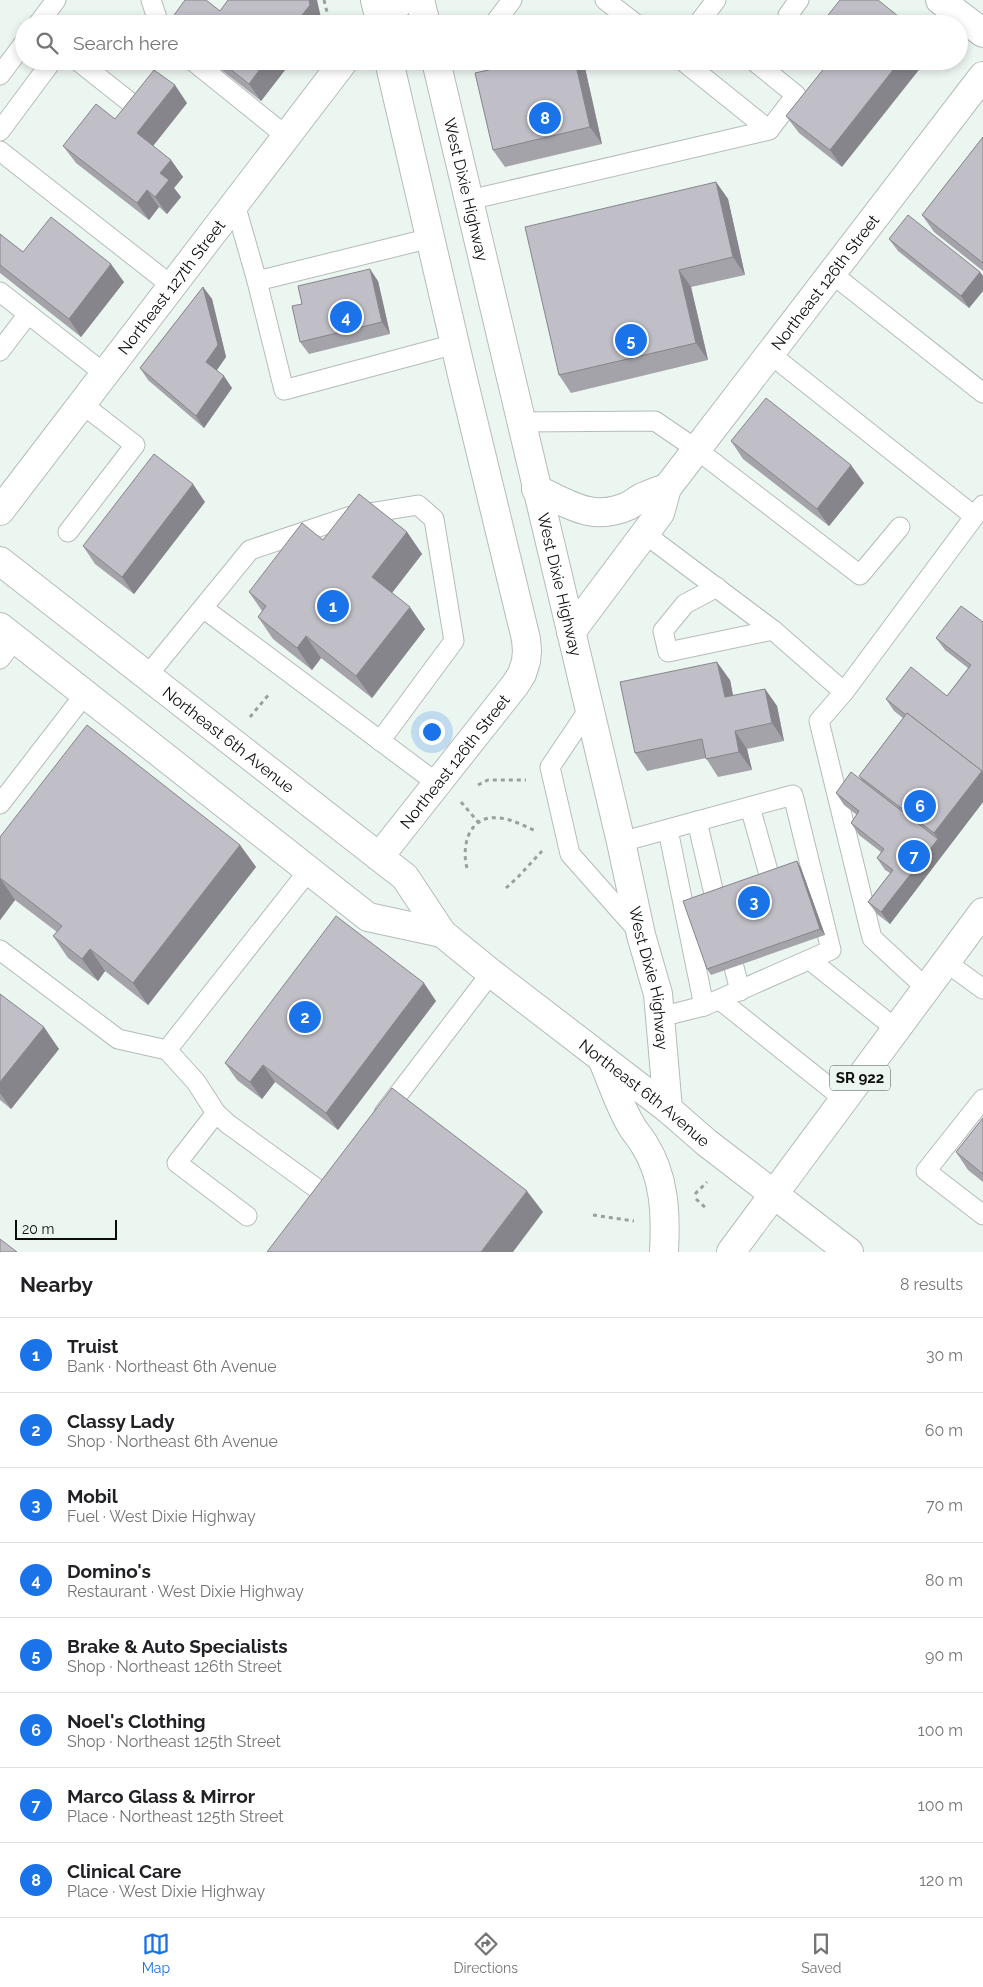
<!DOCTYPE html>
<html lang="en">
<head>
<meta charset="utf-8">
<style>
  body { margin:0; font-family:Raleway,sans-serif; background:#f2f2f2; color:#202124 }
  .scale { position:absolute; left:15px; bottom:12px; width:102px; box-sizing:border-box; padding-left:5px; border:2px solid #0b0e0d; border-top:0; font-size:14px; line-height:18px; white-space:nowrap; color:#0b0e0d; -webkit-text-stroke:4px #ecf6f1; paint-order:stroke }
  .you { position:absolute; left:431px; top:731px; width:18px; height:18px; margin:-12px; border:4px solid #fff; border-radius:50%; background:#1a73e8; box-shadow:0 0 0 8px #1a73e833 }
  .badge { display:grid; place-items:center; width:32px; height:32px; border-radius:50%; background:#1a73e8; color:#fff; font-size:16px; font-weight:700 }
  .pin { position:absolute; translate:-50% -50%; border:2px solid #fff; box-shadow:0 1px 5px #0006 }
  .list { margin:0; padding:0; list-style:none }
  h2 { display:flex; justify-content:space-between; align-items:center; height:65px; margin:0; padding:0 20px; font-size:21px }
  h2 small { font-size:16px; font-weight:400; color:#757577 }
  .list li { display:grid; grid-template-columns:32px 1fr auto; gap:15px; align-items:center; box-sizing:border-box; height:75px; padding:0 20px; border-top:1px solid #e0e0e0 }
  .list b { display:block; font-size:19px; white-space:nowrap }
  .list p { margin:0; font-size:16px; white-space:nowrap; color:#757577 }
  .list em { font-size:16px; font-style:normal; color:#757577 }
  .icon { flex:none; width:28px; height:28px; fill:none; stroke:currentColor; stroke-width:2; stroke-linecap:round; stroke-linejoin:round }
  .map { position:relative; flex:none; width:983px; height:1252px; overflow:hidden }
  .search { position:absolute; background:#fff; box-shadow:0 2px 8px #0003; left:15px; right:15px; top:15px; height:55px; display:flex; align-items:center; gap:12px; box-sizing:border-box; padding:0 18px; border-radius:28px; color:#757577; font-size:19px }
  .sheet { height:665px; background:#fff }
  nav { display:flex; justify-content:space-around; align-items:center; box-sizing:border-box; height:70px; border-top:1px solid #e0e0e0; background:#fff; font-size:14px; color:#757577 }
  nav a { display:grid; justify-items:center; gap:2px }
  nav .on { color:#1a73e8 }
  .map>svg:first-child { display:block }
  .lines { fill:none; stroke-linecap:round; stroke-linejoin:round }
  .service-casing { stroke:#b4bcb8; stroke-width:21 }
  .minor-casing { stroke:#b4bcb8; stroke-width:30 }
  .secondary-casing { stroke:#b4bcb8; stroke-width:30 }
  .primary-casing { stroke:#b4bcb8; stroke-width:30 }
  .path { stroke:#99a19d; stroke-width:3; stroke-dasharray:4 4; stroke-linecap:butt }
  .service { stroke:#fff; stroke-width:19 }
  .minor { stroke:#fff; stroke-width:28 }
  .secondary { stroke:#fff; stroke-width:28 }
  .primary { stroke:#fff; stroke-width:28 }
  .wall { fill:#a5a3aa }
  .shaded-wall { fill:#86858b }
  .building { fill:#c0bec6; stroke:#86858b }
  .labels { text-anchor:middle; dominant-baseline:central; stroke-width:4; stroke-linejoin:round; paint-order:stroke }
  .shield { fill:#ecf6f1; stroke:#4e5451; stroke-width:1 }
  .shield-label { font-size:15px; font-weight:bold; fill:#0b0e0d }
  .street-label { font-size:16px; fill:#0b0e0d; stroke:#ecf6f1 }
</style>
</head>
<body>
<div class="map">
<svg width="983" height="1252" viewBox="0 0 983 1252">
  <rect width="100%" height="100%" fill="#ecf6f1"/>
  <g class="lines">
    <defs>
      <g id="service">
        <path d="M151,0L159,24"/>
        <path d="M605,0L636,24"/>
        <path d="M788,15L799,0"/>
        <path d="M38,24L56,0"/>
        <path d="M494,24L512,0"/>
        <path d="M706,24L701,20L716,0"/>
        <path d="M78,61L131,103"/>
        <path d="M193,61L286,136"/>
        <path d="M683,61L769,130"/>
        <path d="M0,75L24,43"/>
        <path d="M0,131L52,61"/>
        <path d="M0,151L172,286"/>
        <path d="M469,200L769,130L796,95L754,61"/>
        <path d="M235,204L257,281L284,390L455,344"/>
        <path d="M831,273L983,393"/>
        <path d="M257,281L431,238"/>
        <path d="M0,292L105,374"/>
        <path d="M0,351L28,314"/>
        <path d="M770,354L974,516"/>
        <path d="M521,422L655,421L696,449L860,575L900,527"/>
        <path d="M68,532L135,445L82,404"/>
        <path d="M645,534L773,630L844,692"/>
        <path d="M717,587L685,604L663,631L668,652L773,630"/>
        <path d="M203,608L438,784"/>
        <path d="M0,659L15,639"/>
        <path d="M147,676L250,550L351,516L418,505L434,519L454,641L380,741"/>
        <path d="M589,709L550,767L570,854L639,932"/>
        <path d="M0,804L85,694"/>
        <path d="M750,807L770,878"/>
        <path d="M697,821L715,898"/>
        <path d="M621,842L793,795L831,950L704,1006L668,830"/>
        <path d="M309,870L167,1050L196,1082L216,1113L228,1124L323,1193"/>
        <path d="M0,950L118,1039L167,1050"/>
        <path d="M810,960L896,1029"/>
        <path d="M946,962L983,989"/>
        <path d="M734,967L740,991"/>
        <path d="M926,988L872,938L819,721L844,692L983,505"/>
        <path d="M720,1000L844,1099"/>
        <path d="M660,1017L704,1006"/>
        <path d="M983,1099L926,1171L983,1215"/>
        <path d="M216,1113L177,1163L247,1216"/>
        <path d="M384,1113L491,973"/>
      </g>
      <g id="minor">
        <path d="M940,0L983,33"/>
        <path d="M378,24L402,0"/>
        <path d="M536,489C569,504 592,522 628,506C634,503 639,498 645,496C652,493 659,490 667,488"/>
        <path id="s1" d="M0,511L344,61"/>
        <path id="s2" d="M571,632L660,513L667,488L983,76"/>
      </g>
      <g id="secondary">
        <path d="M375,0L381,24"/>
        <path d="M420,0L426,24"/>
        <path id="s3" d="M436,61L621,842L641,935L658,994L668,1109"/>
        <path id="s4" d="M0,561L405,877L442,933L491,973L668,1109L707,1143L849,1252"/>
        <path d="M0,627L368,917L442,933"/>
        <path id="s5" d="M379,857L515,685L522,674L526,661L527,651L526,639L463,379L389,61"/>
      </g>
      <g id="primary">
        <path d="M603,1061C612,1082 619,1105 631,1125C634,1131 640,1137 644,1144C665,1177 666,1214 664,1252"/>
        <path d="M731,1252L983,912"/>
      </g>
    </defs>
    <use href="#service" class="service-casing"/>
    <use href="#minor" class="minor-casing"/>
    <use href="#secondary" class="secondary-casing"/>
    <use href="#primary" class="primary-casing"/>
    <g class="path">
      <path d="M324,0L329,20"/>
      <path d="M250,717L270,693"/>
      <path d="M478,785L488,780H526"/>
      <path d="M461,802L479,823"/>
      <path d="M467,868C461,846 469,814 499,818C512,819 524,826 536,831"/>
      <path d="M506,888L518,877L542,851"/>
      <path d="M695,1194L707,1182"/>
      <path d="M696,1199L707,1209"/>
      <path d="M593,1215L634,1221"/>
    </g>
    <use href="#service" class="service"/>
    <use href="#minor" class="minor"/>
    <use href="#secondary" class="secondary"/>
    <use href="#primary" class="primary"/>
  </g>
  <g class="wall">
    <path d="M210,61H292L261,101Z"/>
    <path d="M528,61H580L585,68L602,144L505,167L493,150Z"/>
    <path d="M830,61L842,167L799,133L786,116Z"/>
    <path d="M187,103L153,146L171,160L183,177L174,188L181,197L167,214L159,207L149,220L76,163L63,146L115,119Z"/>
    <path d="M983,137V271L934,232L922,215Z"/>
    <path d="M716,182L728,199L745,275L691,287L708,360L571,393L559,375Z"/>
    <path d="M0,234L23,252L124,282L81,337L0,273Z"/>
    <path d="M889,239L980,272L983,276V291L969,308L898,251Z"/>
    <path d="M378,281L390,334L309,354L300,342L302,304Z"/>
    <path d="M203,287L212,299L226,357L217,370L232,388L204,428L148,380L140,368Z"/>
    <path d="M731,441L864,483L829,526L743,459Z"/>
    <path d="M205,502L134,594L95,564L83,546Z"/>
    <path d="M407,532L422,554L392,593L425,629L372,698L321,658L312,670L273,639L258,617L262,611L249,592L323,540Z"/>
    <path d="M983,622V802L890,924L877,914L868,902L890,873L885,870L877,858L881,852L859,835L851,823L857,815L844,805L836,793L862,781L859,776L903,718L894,711L886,699L947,696L968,668L945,650L936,638Z"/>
    <path d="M730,680L733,696L765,689L777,706L784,741L747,749L752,770L718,777L706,758L647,771L635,753Z"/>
    <path d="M0,837L240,845L256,867L148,1005L105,971L98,981L68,958L53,936L57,932L15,900L0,920Z"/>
    <path d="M797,861L801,868L825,935L711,975L707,969Z"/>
    <path d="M0,994L59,1049L11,1109L0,1100Z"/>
    <path d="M436,1001L338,1130L275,1082L262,1099L237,1080L225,1063Z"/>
    <path d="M983,1118V1182L968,1170L956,1152Z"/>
  </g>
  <g class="shaded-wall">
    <path d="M309,0H317L322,22L321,24H295Z"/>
    <path d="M266,61H292L261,101L249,84Z"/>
    <path d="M575,61H580L585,68L602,144L590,127Z"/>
    <path d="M900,61H926L842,167L830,150Z"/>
    <path d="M175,85L187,103L149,151L137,133Z"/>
    <path d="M171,160L183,177L174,188L181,197L167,214L155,197L160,173Z"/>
    <path d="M716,182L728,199L745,275L733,257Z"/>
    <path d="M147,190L159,207L149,220L137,203Z"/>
    <path d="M111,264L124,282L81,337L69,319Z"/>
    <path d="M370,269L378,281L390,334L382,322Z"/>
    <path d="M679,270L691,287L708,360L696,343Z"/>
    <path d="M980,272L983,276V291L969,308L961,296Z"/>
    <path d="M203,287L212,299L226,357L214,374L206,362Z"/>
    <path d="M224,376L232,388L204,428L196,416Z"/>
    <path d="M851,465L864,483L829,526L817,509Z"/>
    <path d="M193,484L205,502L134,594L122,577Z"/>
    <path d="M407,532L422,554L387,599L372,577Z"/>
    <path d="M410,607L425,629L372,698L356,676Z"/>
    <path d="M306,636L321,658L312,670L297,648Z"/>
    <path d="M717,662L730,680L737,715L725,697Z"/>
    <path d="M765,689L777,706L784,741L772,723Z"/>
    <path d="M735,731L747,749L752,770L739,752Z"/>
    <path d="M982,771L983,773V802L890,924L881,912L938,839L934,833Z"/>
    <path d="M240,845L256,867L148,1005L133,983Z"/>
    <path d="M797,861L801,868L825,935L820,929Z"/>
    <path d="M0,878L15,900L0,920Z"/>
    <path d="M90,949L105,971L98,981L82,959Z"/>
    <path d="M424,983L436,1001L338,1130L326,1113Z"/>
    <path d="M44,1027L59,1049L11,1109L0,1093V1082Z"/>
    <path d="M263,1065L275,1082L262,1099L250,1082Z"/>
    <path d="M527,1191L543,1212L513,1252H481Z"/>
  </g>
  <g class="building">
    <path d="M185,0H206L220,11L228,0H309L310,5L295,24H171L169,22Z"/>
    <path d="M840,0H878L908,24H821Z"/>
    <path d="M220,61H266L249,84Z"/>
    <path d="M528,61H575L590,127L493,150L475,73Z"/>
    <path d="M830,61H900L830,150L786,116Z"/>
    <path d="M154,70L175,85L137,133L171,160L160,173L169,180L155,197L147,190L137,203L63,146L96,104L115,119Z"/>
    <path d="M983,137V263L922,215Z"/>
    <path d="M716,182L733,257L679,270L696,343L559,375L525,227Z"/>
    <path d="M908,215L980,272L961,296L889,239Z"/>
    <path d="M51,217L111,264L69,319L0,265V234L23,252Z"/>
    <path d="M370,269L382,322L300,342L292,306L302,304L298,286Z"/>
    <path d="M203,287L218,345L206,362L224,376L196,416L140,368Z"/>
    <path d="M766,398L851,465L817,509L731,441Z"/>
    <path d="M154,454L193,484L122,577L83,546Z"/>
    <path d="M359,494L407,532L372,577L410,607L356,676L306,636L297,648L258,617L266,606L249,592L302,523L323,540Z"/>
    <path d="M961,606L983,622V773L982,771L907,713L906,715L886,699L911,667L947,696L971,665L936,638Z"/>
    <path d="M717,662L725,697L765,689L772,723L735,731L739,752L706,759L702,739L635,753L620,682Z"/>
    <path d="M907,713L982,771L934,833L859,776Z"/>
    <path d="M87,725L240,845L133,983L90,949L82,959L53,936L62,926L0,878V837Z"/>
    <path d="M851,772L938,839L881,912L868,902L893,870L877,858L884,849L851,823L859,811L836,793Z"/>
    <path d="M797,861L820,929L707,969L683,901Z"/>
    <path d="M336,916L424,983L326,1113L263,1065L250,1082L225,1063Z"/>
    <path d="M0,994L44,1027L0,1082Z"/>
    <path d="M392,1088L527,1191L481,1252H267Z"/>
    <path d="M983,1118V1174L956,1152Z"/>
    <path d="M0,1239L17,1252H0Z"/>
  </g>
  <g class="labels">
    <rect class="shield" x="830" y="1065.5" width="60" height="25" rx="4"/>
    <g class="shield-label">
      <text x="860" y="1078">SR 922</text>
    </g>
    <g class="street-label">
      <text stroke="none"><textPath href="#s3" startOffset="132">West Dixie Highway</textPath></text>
      <text stroke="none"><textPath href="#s2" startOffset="434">Northeast 126th Street</textPath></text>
      <text stroke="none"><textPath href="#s1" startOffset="282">Northeast 127th Street</textPath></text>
      <text stroke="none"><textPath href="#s3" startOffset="538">West Dixie Highway</textPath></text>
      <text stroke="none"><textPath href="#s4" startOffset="290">Northeast 6th Avenue</textPath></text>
      <text stroke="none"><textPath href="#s5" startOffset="122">Northeast 126th Street</textPath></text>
      <text stroke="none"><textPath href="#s3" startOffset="942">West Dixie Highway</textPath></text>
      <text stroke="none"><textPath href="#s4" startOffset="839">Northeast 6th Avenue</textPath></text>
    </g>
  </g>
</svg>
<div class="scale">20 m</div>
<div class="you"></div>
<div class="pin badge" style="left:333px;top:606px">1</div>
<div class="pin badge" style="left:305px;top:1017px">2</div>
<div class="pin badge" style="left:754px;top:902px">3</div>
<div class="pin badge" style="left:346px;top:317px">4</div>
<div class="pin badge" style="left:631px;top:340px">5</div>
<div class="pin badge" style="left:920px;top:806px">6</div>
<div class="pin badge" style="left:914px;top:856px">7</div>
<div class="pin badge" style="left:545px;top:118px">8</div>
<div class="search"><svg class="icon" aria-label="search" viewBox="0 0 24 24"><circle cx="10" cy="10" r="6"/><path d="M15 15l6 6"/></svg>Search here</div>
</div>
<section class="sheet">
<h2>Nearby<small>8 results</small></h2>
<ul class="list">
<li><span class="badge">1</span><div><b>Truist</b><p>Bank · Northeast 6th Avenue</p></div><em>30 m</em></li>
<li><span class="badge">2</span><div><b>Classy Lady</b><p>Shop · Northeast 6th Avenue</p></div><em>60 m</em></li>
<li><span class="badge">3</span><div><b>Mobil</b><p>Fuel · West Dixie Highway</p></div><em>70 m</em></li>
<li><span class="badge">4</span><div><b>Domino's</b><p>Restaurant · West Dixie Highway</p></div><em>80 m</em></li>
<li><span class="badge">5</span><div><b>Brake &amp; Auto Specialists</b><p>Shop · Northeast 126th Street</p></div><em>90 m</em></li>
<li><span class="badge">6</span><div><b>Noel's Clothing</b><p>Shop · Northeast 125th Street</p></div><em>100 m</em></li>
<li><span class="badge">7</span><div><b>Marco Glass &amp; Mirror</b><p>Place · Northeast 125th Street</p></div><em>100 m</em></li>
<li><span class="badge">8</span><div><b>Clinical Care</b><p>Place · West Dixie Highway</p></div><em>120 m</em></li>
</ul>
</section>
<nav>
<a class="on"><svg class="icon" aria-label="map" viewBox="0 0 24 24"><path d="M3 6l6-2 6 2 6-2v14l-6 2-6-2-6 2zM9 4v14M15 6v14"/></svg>Map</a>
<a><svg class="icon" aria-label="directions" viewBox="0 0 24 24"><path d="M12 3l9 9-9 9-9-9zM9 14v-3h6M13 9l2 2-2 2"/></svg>Directions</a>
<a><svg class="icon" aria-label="saved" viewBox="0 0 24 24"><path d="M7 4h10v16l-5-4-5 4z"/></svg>Saved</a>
</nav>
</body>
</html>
